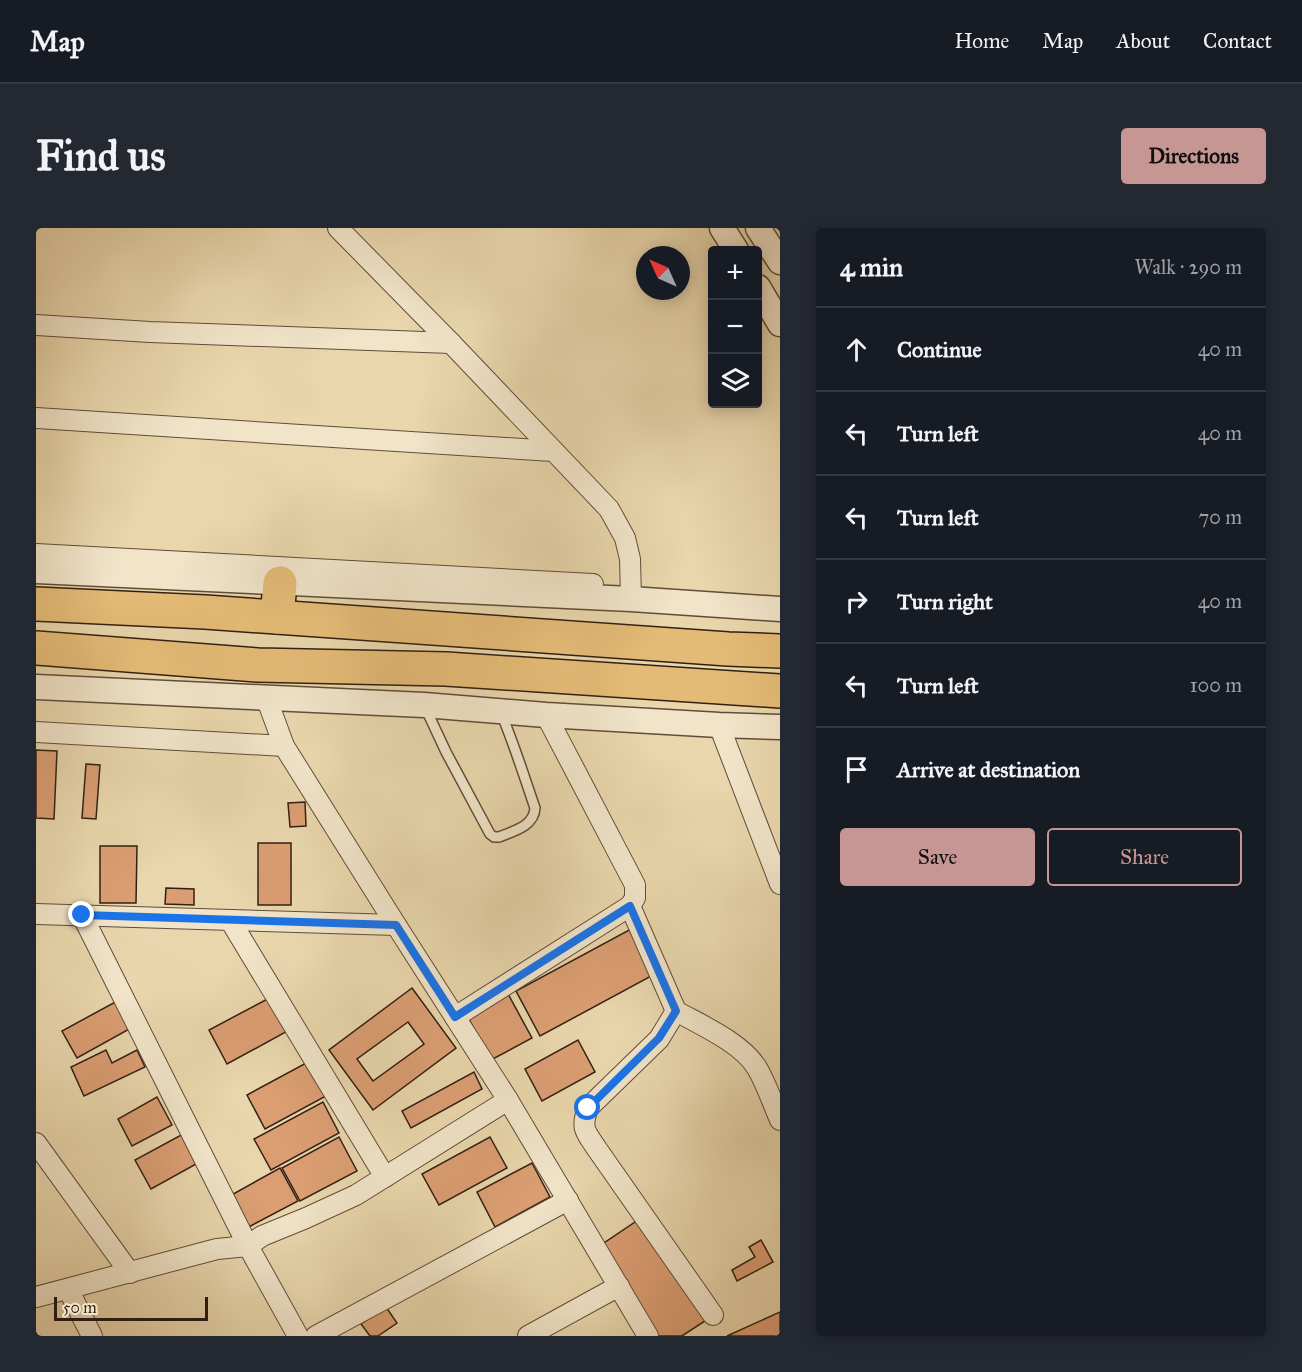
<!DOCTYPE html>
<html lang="en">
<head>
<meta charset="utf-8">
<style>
  body { margin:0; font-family:"IM FELL Great Primer",serif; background:#242831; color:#f1f3f6 }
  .controls { position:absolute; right:18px; top:18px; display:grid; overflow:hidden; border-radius:6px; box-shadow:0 3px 15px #0003 }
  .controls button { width:54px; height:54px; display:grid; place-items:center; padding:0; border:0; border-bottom:2px solid #363941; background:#171b24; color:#f1f3f6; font:30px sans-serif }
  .compass { position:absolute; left:600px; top:18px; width:54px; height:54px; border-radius:50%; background:#171b24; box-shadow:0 3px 15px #0003; rotate:315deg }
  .scale { position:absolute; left:18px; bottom:15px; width:154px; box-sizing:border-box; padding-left:6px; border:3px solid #331f12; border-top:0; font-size:16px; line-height:21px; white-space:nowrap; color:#331f12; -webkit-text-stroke:4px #f1e4c9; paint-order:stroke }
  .stop { position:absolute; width:18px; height:18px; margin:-14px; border:4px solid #1a73e8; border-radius:50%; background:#fff }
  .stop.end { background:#1a73e8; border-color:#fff; box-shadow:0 2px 6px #0008 }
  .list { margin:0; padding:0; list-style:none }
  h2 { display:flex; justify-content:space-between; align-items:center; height:78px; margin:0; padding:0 24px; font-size:26px }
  h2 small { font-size:20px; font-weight:400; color:#9ea1a6 }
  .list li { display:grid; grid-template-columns:39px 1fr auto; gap:18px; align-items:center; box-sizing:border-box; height:84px; padding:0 24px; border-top:2px solid #363941 }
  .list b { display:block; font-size:22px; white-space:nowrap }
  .list em { font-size:20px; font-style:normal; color:#9ea1a6 }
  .actions { display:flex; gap:12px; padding:18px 24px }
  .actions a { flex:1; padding:14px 0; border:2px solid #c59692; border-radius:6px; text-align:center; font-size:21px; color:#c59692 }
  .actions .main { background:#c59692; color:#111 }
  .icon { flex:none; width:33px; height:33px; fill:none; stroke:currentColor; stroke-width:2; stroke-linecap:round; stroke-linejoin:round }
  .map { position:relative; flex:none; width:744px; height:1108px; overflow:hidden; border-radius:6px }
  header { display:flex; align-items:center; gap:36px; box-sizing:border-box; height:84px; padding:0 30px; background:#171b24; border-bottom:2px solid #363941 }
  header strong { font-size:28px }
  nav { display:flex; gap:33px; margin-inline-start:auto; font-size:21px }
  .intro { display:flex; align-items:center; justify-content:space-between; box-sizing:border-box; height:144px; padding:0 36px }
  h1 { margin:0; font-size:42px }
  .button { padding:15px 27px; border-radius:6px; background:#c59692; color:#111; font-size:21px; font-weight:700 }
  main { display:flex; gap:36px; padding:0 36px }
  aside { flex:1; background:#171b24; border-radius:6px; box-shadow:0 3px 15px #0003 }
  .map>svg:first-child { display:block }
  .building { fill:#db9e73; stroke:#331f12; stroke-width:1.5; fill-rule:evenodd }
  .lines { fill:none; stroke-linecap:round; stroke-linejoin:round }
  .service-casing { stroke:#604d38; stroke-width:12 }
  .minor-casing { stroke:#604d38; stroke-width:22 }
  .tertiary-casing { stroke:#604d38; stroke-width:27 }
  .trunk-casing { stroke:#331f12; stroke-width:36 }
  .service { stroke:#f1e4c9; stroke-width:9 }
  .minor { stroke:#f1e4c9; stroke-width:20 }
  .tertiary { stroke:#f1e4c9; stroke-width:24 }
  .trunk { stroke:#e4bb76; stroke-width:33 }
  .route { stroke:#1a73e8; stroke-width:8 }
</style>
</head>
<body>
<header>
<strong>Map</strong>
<nav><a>Home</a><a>Map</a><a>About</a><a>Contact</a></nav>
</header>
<div class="intro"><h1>Find us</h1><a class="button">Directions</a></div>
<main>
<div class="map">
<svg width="744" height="1108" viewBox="0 0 744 1108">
  <rect width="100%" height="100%" fill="#e9d6ac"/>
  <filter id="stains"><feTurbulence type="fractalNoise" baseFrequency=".00333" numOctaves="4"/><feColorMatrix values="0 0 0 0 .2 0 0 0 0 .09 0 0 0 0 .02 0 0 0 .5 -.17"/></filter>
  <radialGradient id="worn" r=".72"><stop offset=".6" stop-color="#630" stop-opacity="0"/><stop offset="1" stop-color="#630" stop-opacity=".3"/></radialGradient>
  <g class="building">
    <path d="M0,522L21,523L18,591L0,590Z"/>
    <path d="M50,536L64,537L60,591L46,590Z"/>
    <path d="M269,574L270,598L254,599L252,575Z"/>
    <rect x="222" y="615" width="33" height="62"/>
    <path d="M64,618H101L100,675H64Z"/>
    <path d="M130,660L158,661V677L129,676Z"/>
    <path d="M595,701L619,746L504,808L480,763Z"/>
    <path d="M376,760L420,820L337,882L293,822ZM372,794L388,816L337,853L321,831Z"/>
    <path d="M471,764L496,810L455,832L430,786Z"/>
    <path d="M239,767L257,800L191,836L173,802Z"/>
    <path d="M83,772L97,799L41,830L26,803Z"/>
    <path d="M542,812L559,844L506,873L489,841Z"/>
    <path d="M70,822L76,835L101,822L109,839L48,868L35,839Z"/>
    <path d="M272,834L290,868L229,901L211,867Z"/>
    <path d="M438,844L446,861L375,900L366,883Z"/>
    <path d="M121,869L136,897L96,918L82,891Z"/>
    <path d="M287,874L303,905L235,942L218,911Z"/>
    <path d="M147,906L162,935L115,961L99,932Z"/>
    <path d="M303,909L321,943L264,973L246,940Z"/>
    <path d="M454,909L471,940L403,977L386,946Z"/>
    <path d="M496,935L514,969L459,999L441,964Z"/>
    <path d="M244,940L262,973L207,1002L190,970Z"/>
    <path d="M605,990L672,1091L646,1108H621L562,1019Z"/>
    <path d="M725,1012L737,1034L701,1053L696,1042L719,1029L713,1019Z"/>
    <path d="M350,1079L361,1095L342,1108H334L325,1096Z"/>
    <path d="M744,1084V1108H691Z"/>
  </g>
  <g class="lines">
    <defs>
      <path id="service" d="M389,479L410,524L454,606L458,609H463C478,603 498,598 499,580C488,548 478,516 465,485"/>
      <g id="minor">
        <path d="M302,0L415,115L573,281L589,310L594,331L595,371"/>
        <path d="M0,97L114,104L415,115"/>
        <path d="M0,190L517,223"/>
        <path d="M0,326L557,356"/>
        <path d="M230,469L248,518L360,697L472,872L612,1108"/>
        <path d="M683,497L744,656"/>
        <path d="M0,504L248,518"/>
        <path d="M594,678L640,783L623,811L552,880C544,901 550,904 561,921L677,1087"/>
        <path d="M0,686L360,697"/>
        <path d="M46,687L212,1018L262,1108"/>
        <path d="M194,692L349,949"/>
        <path d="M640,783C665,797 706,815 721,840C730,855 737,876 744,892"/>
        <path d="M419,789L594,678L599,670V657L510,487"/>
        <path d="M0,915L94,1045"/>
        <path d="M32,1061L56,1108"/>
        <path d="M0,1069L181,1021L212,1018L226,1008L270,990L320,967L472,872"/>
        <path d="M280,1108L532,972"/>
        <path d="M492,1108L583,1058"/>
      </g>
      <g id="tertiary">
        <path d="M686,0L700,22"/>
        <path d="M722,0L744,34"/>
        <path d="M722,59L744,96"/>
        <path d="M0,343L595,371L744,381"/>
        <path d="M0,459L388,477L510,487L683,497L744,499"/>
      </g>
      <g id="trunk">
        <path d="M0,376L169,384L692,421L744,423"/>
        <path d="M241,389L244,355"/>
        <path d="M0,420L222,437L410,441L744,463"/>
      </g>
    </defs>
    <use href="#service" class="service-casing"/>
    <use href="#minor" class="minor-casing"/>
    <use href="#tertiary" class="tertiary-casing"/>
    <use href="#trunk" class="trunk-casing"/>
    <use href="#service" class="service"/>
    <use href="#minor" class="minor"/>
    <use href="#tertiary" class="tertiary"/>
    <use href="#trunk" class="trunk"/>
  </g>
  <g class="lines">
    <path class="route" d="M46,687L360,697L419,789L594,678L640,783L623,810L552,880"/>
  </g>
  <rect width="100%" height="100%" filter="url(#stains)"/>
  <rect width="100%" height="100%" fill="url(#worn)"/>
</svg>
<div class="controls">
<button>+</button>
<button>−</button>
<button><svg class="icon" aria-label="layers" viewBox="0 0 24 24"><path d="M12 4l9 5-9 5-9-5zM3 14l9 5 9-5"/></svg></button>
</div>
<svg class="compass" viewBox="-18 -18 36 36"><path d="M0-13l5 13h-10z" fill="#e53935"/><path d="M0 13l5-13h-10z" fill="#9ea1a6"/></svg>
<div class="scale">50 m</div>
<div class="stop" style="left:552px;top:880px"></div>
<div class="stop end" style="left:46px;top:687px"></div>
</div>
<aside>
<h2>4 min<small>Walk · 290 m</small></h2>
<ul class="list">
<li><svg class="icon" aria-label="ahead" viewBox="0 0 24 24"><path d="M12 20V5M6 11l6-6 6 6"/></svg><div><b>Continue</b></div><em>40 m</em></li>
<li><svg class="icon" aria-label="left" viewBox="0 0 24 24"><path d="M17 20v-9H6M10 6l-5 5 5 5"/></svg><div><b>Turn left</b></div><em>40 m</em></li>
<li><svg class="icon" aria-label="left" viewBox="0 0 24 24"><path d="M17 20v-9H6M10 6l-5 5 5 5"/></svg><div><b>Turn left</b></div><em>70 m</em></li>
<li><svg class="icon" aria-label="right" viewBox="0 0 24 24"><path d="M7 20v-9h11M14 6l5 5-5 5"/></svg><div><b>Turn right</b></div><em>40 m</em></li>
<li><svg class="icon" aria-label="left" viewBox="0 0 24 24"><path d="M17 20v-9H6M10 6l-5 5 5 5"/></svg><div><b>Turn left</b></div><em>100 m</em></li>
<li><svg class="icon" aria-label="arrive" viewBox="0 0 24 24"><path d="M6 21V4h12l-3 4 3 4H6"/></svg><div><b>Arrive at destination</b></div></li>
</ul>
<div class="actions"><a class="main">Save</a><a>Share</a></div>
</aside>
</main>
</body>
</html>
